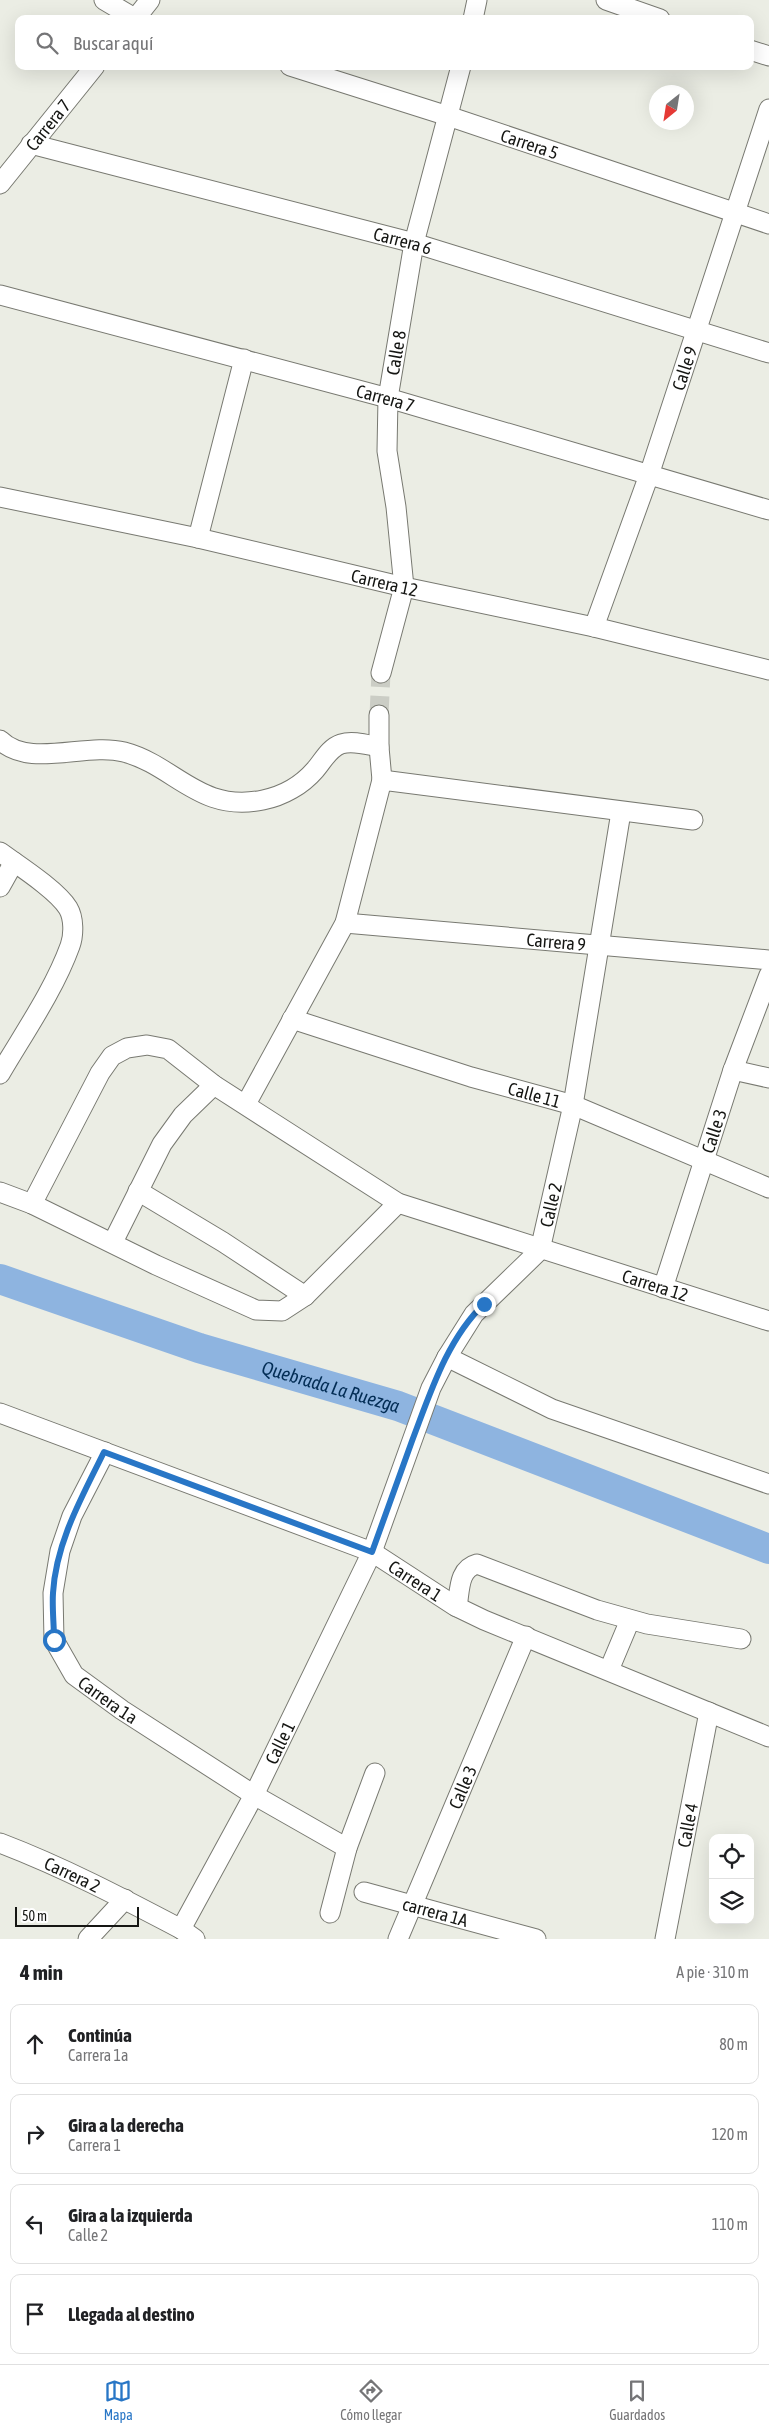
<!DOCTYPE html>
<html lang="es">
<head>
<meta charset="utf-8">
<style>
  body { margin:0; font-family:"Asap Condensed",sans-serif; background:#f2f2f2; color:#202124 }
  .controls { position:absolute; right:15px; bottom:15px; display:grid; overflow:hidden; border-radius:10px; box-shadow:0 5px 20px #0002 }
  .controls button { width:45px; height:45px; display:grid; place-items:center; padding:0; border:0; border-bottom:1px solid #e0e0e0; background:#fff; color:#202124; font:25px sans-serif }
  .compass { position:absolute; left:649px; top:85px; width:45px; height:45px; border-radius:50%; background:#fff; box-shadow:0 5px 20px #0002; rotate:210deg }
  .scale { position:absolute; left:15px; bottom:12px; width:124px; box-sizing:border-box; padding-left:5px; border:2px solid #151613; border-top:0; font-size:14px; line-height:18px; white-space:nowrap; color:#151613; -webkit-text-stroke:4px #fff; paint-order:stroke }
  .stop { position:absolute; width:15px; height:15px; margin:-11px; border:4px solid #2876c6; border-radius:50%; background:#fff }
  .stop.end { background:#2876c6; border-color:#fff; box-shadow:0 1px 5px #0008 }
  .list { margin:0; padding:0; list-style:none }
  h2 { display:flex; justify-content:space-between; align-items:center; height:65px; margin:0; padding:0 20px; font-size:21px }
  h2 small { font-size:16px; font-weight:400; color:#757577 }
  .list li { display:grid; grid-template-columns:32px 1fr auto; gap:15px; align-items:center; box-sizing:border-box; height:80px; margin:0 10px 10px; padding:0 10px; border:1px solid #e0e0e0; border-radius:10px }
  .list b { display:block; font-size:19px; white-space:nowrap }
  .list p { margin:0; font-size:16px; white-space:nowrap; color:#757577 }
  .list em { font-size:16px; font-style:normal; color:#757577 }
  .icon { flex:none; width:28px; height:28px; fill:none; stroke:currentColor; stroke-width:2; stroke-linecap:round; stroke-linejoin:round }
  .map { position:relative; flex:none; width:769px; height:1939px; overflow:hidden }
  .search { position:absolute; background:#fff; box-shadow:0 5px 20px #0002; left:15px; right:15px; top:15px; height:55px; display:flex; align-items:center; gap:12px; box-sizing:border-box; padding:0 18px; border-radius:10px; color:#757577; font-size:19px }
  .sheet { height:425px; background:#fff }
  nav { display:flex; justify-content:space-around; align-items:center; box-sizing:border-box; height:70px; border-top:1px solid #e0e0e0; background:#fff; font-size:14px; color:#757577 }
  nav a { display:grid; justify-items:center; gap:2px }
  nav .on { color:#2876c6 }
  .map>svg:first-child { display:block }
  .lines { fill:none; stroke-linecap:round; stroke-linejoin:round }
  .river { stroke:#8eb4e0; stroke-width:30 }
  .street-tunnel { stroke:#cbcdc5; stroke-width:19; stroke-dasharray:19 9; stroke-linecap:butt }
  .street-casing { stroke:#787971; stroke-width:21 }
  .street { stroke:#fff; stroke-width:19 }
  .route { stroke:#2876c6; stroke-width:6 }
  .labels { text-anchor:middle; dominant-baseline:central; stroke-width:5; stroke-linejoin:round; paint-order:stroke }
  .street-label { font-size:18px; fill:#151613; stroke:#fff }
  .water-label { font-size:19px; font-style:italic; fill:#032d55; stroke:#fff }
</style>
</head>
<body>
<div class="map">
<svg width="769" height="1939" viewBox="0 0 769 1939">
  <rect width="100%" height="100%" fill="#ebede4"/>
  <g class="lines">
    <path class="river" id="s1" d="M0,1279L199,1348L398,1406L769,1549"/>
    <path class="street-tunnel" d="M379,715L381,673"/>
    <defs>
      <g id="street">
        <path d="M104,0L136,19"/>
        <path d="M606,0L660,19"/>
        <path d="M135,19L150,0"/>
        <path d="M473,19L477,0"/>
        <path d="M750,50L769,56"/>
        <path id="s2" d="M290,66L448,116L769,224"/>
        <path id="s3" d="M31,144L414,243L769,353"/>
        <path id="s4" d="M0,184L95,66"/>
        <path id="s5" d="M0,295L388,398L769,510"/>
        <path id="s6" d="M0,497L198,538L404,587L594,627L769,670"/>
        <path d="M198,538L244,359"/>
        <path id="s7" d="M594,627L649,475L769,109"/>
        <path id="s8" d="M381,673L404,587L396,507L387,451L388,398L414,243L461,66"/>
        <path d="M379,715V747L382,780"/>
        <path d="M0,740C29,769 86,742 124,752C176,766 199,813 263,800C283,796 302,785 315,770C323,761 329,748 341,744C353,740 368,745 379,747"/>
        <path d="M0,852C18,865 57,890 68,908C74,918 74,935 70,946C54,990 24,1033 0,1074"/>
        <path d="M0,887L14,862"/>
        <path id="s9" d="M345,923L769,960"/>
        <path id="s10" d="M292,1019L471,1077L573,1105L769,1188"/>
        <path d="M733,1070L769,1078"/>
        <path d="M246,1104L345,923L382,780L693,820"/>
        <path d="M138,1191L223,1242L305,1296"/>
        <path d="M0,1192L32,1204L156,1265L256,1310L282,1311L305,1296L398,1203"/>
        <path id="s11" d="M32,1204L100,1073L112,1056L127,1048L147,1045L168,1049L214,1085L398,1203L769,1321"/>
        <path d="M113,1242L162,1144L183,1115L214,1085"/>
        <path id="s12" d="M663,1288L733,1070L769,975"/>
        <path d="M447,1357L552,1409L769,1484"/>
        <path id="s13" d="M0,1413L372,1552L455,1606L484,1620L769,1737"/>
        <path id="s14" d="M105,1452L72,1516L60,1551L53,1593L54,1640L74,1675L122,1710L254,1795L347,1848"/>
        <path d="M457,1607C460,1591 458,1569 477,1564L597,1610L647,1624L741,1639"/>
        <path d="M609,1670L630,1620"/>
        <path id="s15" d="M0,1843C63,1867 122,1898 181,1929L195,1939"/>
        <path id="s16" d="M364,1892L536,1939"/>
        <path d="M330,1913L347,1848L375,1773"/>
        <path id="s17" d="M181,1929L254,1795L372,1552L431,1388L447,1357L474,1314L540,1250L573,1105L621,812"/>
        <path d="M88,1939L125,1899"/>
        <path id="s18" d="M398,1939L526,1636"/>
        <path id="s19" d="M665,1939L709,1712"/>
      </g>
    </defs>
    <use href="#street" class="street-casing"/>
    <use href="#street" class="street"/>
  </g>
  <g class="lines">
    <path class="route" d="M54,1640C54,1624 52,1608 53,1593C56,1542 82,1497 104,1452L372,1552C385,1515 399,1478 412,1441C430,1394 447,1339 484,1304"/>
  </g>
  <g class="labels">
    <g class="street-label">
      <text stroke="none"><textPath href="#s4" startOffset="76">Carrera 7</textPath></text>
      <text stroke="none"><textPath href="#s2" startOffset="252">Carrera 5</textPath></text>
      <text stroke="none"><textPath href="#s3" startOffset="384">Carrera 6</textPath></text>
      <text stroke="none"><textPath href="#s8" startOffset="325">Calle 8</textPath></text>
      <text stroke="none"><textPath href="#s7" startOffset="274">Calle 9</textPath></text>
      <text stroke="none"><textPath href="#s5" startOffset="399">Carrera 7</textPath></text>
      <text stroke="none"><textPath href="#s6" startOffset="394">Carrera 12</textPath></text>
      <text stroke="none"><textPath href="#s9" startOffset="212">Carrera 9</textPath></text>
      <text stroke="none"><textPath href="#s10" startOffset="254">Calle 11</textPath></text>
      <text stroke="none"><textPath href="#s12" startOffset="165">Calle 3</textPath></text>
      <text stroke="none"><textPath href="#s17" startOffset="821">Calle 2</textPath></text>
      <text stroke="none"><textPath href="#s11" startOffset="774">Carrera 12</textPath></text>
      <text stroke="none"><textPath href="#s13" startOffset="449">Carrera 1</textPath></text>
      <text stroke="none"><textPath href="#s14" startOffset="281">Carrera 1a</textPath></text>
      <text stroke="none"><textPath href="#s17" startOffset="211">Calle 1</textPath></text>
      <text stroke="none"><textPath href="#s18" startOffset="165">Calle 3</textPath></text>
      <text stroke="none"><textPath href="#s19" startOffset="116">Calle 4</textPath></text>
      <text stroke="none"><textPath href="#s15" startOffset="79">Carrera 2</textPath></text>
      <text stroke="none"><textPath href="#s16" startOffset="74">carrera 1A</textPath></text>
    </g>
    <g class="water-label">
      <text stroke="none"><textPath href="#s1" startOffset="348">Quebrada La Ruezga</textPath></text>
    </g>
  </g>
</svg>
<div class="controls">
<button><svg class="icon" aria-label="locate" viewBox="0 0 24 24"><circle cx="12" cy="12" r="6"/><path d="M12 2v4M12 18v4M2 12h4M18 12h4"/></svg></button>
<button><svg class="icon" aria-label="layers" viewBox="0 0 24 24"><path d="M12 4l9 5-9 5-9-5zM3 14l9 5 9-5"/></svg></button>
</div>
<svg class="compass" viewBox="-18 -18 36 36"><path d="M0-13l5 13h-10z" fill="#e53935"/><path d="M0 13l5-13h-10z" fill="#757577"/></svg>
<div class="scale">50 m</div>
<div class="stop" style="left:54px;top:1640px"></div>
<div class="stop end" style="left:484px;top:1304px"></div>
<div class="search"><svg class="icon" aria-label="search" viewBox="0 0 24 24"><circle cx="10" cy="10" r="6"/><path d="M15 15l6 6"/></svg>Buscar aquí</div>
</div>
<section class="sheet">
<h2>4 min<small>A pie · 310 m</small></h2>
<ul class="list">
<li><svg class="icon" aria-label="ahead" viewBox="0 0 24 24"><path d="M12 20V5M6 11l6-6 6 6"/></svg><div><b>Continúa</b><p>Carrera 1a</p></div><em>80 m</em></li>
<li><svg class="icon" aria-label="right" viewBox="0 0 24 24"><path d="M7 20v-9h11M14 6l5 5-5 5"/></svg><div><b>Gira a la derecha</b><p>Carrera 1</p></div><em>120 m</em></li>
<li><svg class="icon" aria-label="left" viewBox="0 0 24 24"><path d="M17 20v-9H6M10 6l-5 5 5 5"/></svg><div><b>Gira a la izquierda</b><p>Calle 2</p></div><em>110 m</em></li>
<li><svg class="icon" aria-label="arrive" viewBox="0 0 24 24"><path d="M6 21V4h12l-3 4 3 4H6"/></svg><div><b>Llegada al destino</b></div></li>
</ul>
</section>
<nav>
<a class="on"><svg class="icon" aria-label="map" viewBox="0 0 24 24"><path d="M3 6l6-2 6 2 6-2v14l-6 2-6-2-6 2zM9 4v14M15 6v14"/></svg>Mapa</a>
<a><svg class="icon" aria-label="directions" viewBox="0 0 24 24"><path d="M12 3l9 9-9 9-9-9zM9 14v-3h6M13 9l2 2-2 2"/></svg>Cómo llegar</a>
<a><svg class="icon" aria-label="saved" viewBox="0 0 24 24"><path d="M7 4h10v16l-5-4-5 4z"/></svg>Guardados</a>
</nav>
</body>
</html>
